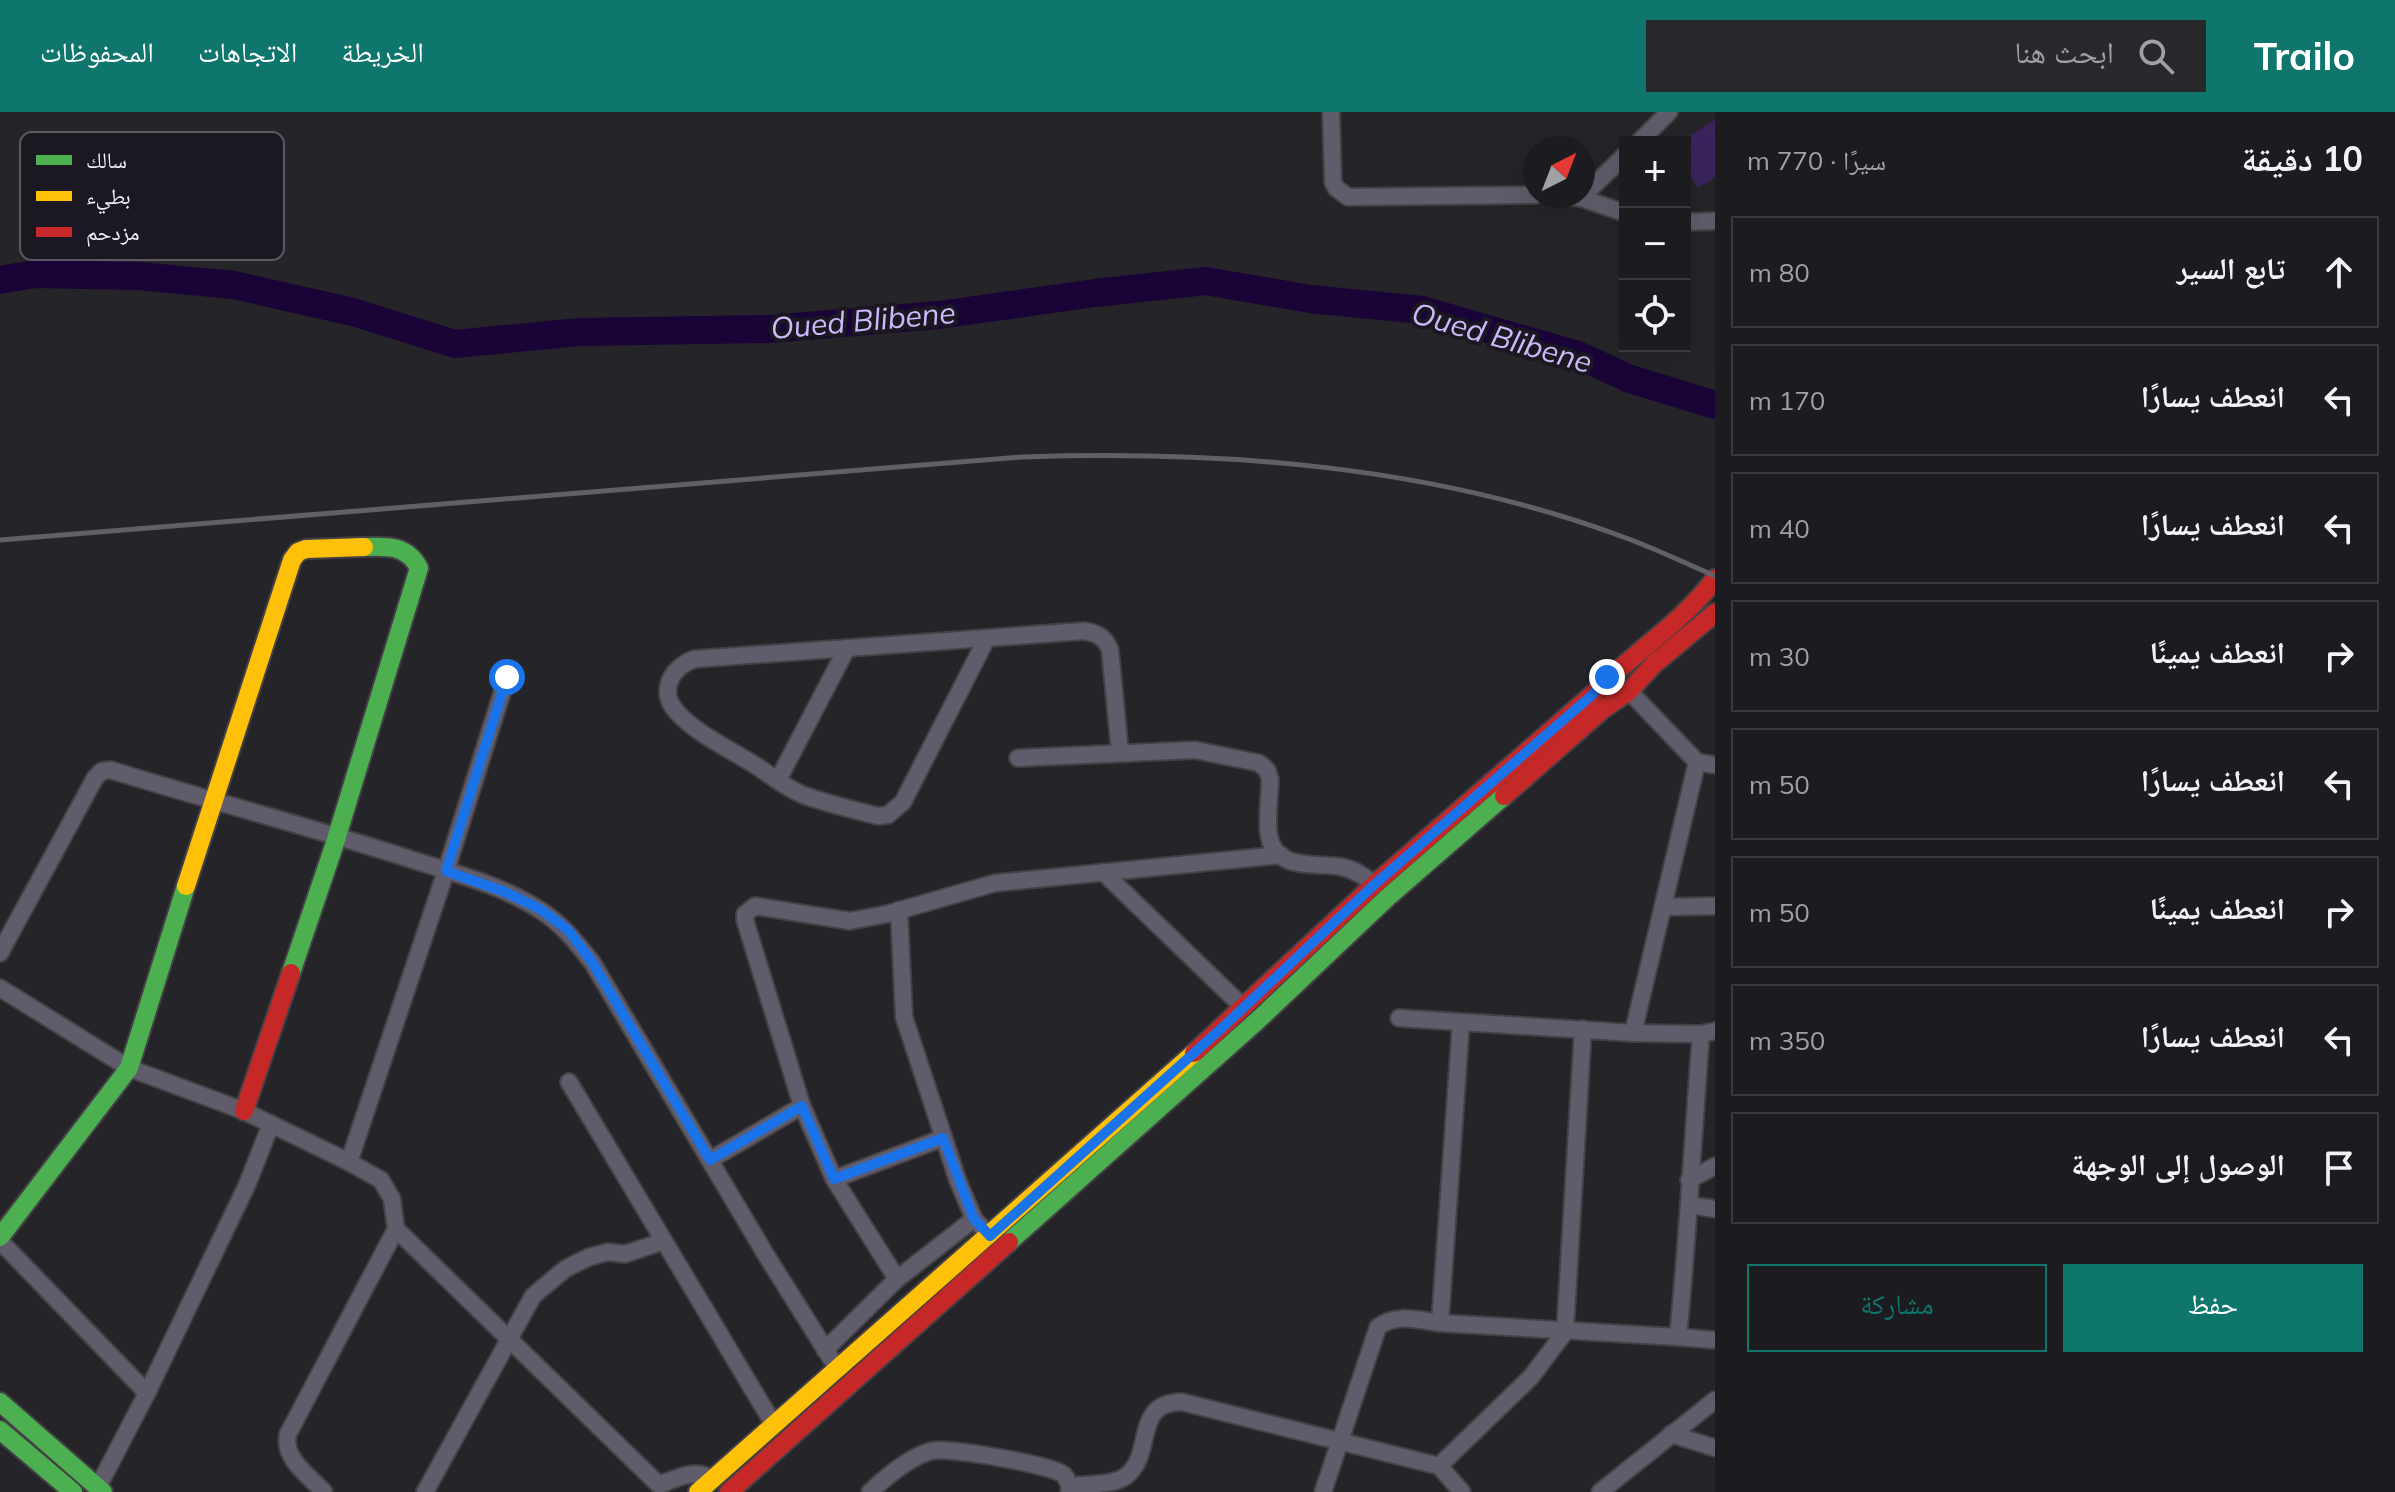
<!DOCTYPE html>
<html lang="ar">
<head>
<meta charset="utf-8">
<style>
  body { margin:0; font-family:Mulish,"Noto Naskh Arabic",sans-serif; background:#29282c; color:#f1f3f6; direction:rtl }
  .controls { position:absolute; right:24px; top:24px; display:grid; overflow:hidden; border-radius:0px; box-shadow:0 8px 32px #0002 }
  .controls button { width:72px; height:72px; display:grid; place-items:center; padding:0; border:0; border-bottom:2px solid #3a393d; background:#1c1b1f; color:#f1f3f6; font:40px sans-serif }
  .compass { position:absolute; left:1523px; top:24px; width:72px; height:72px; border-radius:50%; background:#1c1b1f; box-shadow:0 8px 32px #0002; rotate:42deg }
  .stop { position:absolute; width:24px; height:24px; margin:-18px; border:6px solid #1a73e8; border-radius:50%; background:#fff }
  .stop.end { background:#1a73e8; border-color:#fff; box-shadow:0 2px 8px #0008 }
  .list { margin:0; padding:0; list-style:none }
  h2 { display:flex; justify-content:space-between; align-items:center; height:104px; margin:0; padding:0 32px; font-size:34px }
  h2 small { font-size:26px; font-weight:400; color:#a0a1a4 }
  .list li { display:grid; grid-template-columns:52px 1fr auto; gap:24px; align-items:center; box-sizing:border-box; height:112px; margin:0 16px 16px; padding:0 16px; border:2px solid #3a393d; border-radius:0px }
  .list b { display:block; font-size:30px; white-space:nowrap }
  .list em { font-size:26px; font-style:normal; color:#a0a1a4 }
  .actions { display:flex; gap:16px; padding:24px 32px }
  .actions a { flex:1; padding:18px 0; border:2px solid #0f766e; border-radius:0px; text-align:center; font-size:28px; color:#0f766e }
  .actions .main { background:#0f766e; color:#fff }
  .icon { flex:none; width:44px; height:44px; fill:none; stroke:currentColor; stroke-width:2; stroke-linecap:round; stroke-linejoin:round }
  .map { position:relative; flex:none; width:1715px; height:1380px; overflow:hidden; direction:ltr }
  header { display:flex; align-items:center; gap:48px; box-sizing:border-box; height:112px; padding:0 40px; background:#0f766e; color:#fff }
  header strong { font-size:38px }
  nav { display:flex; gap:44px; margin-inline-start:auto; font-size:28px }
  .search { width:560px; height:72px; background:#29282c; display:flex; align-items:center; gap:20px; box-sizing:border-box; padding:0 28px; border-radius:0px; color:#a0a1a4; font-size:30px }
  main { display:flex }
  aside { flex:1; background:#1c1b1f }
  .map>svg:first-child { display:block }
  .green { fill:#3b245e }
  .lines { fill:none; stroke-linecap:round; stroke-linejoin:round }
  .river { stroke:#1a0336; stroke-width:28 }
  .street-casing { stroke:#434145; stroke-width:20 }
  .fast-casing { stroke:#434145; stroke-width:22 }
  .slow-casing { stroke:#434145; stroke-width:22 }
  .jam-casing { stroke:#434145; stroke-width:22 }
  .street { stroke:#605c6b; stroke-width:16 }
  .fast { stroke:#4caf50; stroke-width:18 }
  .slow { stroke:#ffc107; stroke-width:18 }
  .jam { stroke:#c62828; stroke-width:18 }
  .rail { stroke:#616067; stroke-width:5 }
  .route { stroke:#1a73e8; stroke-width:10 }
  .labels { text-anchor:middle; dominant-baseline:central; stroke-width:8; stroke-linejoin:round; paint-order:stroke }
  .water-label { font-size:30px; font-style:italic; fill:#ccb9fa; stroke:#1b1822 }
  .key { fill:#1b1822; stroke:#5c5962; stroke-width:2 }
  .key-label { font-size:22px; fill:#f2f0f7 }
</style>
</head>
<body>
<header>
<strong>Trailo</strong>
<div class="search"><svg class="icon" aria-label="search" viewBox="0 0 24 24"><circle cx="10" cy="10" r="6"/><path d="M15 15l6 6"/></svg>ابحث هنا</div>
<nav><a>الخريطة</a><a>الاتجاهات</a><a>المحفوظات</a></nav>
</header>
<main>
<aside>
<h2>10 دقيقة<small>سيرًا · 770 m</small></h2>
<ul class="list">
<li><svg class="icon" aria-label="ahead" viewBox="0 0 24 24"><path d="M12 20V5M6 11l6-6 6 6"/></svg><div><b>تابع السير</b></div><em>80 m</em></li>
<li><svg class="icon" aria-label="left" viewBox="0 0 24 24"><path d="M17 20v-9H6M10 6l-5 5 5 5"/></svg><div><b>انعطف يسارًا</b></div><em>170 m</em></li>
<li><svg class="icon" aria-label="left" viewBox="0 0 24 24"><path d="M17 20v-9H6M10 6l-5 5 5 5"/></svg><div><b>انعطف يسارًا</b></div><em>40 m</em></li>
<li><svg class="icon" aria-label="right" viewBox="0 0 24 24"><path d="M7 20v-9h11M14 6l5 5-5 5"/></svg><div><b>انعطف يمينًا</b></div><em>30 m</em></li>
<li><svg class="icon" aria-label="left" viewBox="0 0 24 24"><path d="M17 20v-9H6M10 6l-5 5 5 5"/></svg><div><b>انعطف يسارًا</b></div><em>50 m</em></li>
<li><svg class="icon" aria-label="right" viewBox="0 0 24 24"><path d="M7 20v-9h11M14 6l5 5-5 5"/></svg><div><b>انعطف يمينًا</b></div><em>50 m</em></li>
<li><svg class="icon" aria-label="left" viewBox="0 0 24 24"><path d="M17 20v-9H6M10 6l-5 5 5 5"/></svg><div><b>انعطف يسارًا</b></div><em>350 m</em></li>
<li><svg class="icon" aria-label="arrive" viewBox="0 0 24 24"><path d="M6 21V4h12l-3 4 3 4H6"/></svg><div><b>الوصول إلى الوجهة</b></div></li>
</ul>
<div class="actions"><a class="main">حفظ</a><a>مشاركة</a></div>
</aside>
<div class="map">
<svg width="1715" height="1380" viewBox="0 0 1715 1380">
  <rect width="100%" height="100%" fill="#252429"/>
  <path class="green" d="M1715,8V65L1698,76L1685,56V30H1680Z"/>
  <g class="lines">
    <path class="river" d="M0,168L35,162L138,164L234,173L353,200L455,232L579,220L770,217L939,203L1095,181L1206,169L1310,187L1422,198L1578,243L1630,267L1715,293"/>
    <defs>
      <g id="street">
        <path d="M1331,0L1333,70L1336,76L1348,85L1535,83"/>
        <path d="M1639,30L1669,0"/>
        <path d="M1565,84L1581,86L1625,101"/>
        <path d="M1581,86L1625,43"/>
        <path d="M1685,110L1715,109"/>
        <path d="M987,526L903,690L888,703L878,704C854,698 829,692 806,684C789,678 773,665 758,655C732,638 697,623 676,599C658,579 672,554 695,547L1084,519C1097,521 1105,525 1110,538L1120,640"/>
        <path d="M1629,579L1697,650L1633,921"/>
        <path d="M1018,646L1195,638L1259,651L1267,658L1270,667C1270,685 1266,706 1269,724C1276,760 1316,750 1342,755C1355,757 1364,765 1375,772"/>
        <path d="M1697,650L1715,653"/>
        <path d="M778,668L847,536"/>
        <path d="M1103,760L1243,895"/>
        <path d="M1664,795L1715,794"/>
        <path d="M899,798L904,905L958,1069L974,1107L990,1124"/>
        <path d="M0,841L95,666L102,659L111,658C210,689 311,715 410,747C453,761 502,773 540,798C562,812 576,830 592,850L766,1143L837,1256"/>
        <path d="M0,876L129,956L244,999L349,1050L381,1068L392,1087L396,1117L659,1373C677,1366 695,1356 712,1367"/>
        <path d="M1399,906L1633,921L1701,922L1715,919"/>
        <path d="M1461,910L1440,1211L1678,1225"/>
        <path d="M1701,922C1693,1023 1688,1124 1678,1225L1715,1228"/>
        <path d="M569,970L774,1313"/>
        <path d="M710,1048L802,994"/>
        <path d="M349,1050L446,759L507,565"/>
        <path d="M834,1067L943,1026"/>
        <path d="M1689,1068L1715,1054"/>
        <path d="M1690,1093L1715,1097"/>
        <path d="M0,1129L147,1281L98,1375"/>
        <path d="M897,1167L834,1067L802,994L745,808V802L755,794L850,809L887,802L995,771L1281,743"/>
        <path d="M825,1238L897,1167L974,1107"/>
        <path d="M147,1281L247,1073L271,1012"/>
        <path d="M1671,1322L1715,1336"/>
        <path d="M1070,1374C1087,1372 1112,1374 1126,1364C1155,1342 1132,1290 1182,1290L1439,1354"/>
        <path d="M324,1380C309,1364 282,1346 288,1322L396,1117"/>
        <path d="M425,1380L533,1184L565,1157L589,1145L608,1140L625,1142L664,1129"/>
        <path d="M870,1380C886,1365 909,1345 931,1339C948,1335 1053,1353 1064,1363C1067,1366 1068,1371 1070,1374L1069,1380"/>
        <path d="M1323,1380L1378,1215C1396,1201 1418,1208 1440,1211"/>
        <path d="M1462,1380L1439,1354L1531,1265L1565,1220L1583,917"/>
        <path d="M1600,1380L1715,1288"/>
      </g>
      <g id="fast">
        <path d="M291,861L334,734L419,456C407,433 387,434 364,435"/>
        <path d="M0,1125L129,956L186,774"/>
        <path d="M1009,1130L1258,908L1388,785L1504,684"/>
        <path d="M0,1290L103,1380"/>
        <path d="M0,1318L73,1380"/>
      </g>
      <g id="slow">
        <path d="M186,774L292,448L298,440L306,437L364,435"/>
        <path d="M698,1380L1194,941"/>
      </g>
      <g id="jam">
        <path d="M1504,684L1603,597L1629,579L1654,552L1715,501"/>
        <path d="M1194,941L1375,772L1592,583C1631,542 1680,513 1715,467"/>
        <path d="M244,999L291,861"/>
        <path d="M729,1380L1009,1130"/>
      </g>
    </defs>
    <use href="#street" class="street-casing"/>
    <use href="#fast" class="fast-casing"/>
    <use href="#slow" class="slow-casing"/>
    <use href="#jam" class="jam-casing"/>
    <use href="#street" class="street"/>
    <use href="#fast" class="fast"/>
    <use href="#slow" class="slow"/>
    <use href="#jam" class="jam"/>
    <path class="rail" d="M0,428L1022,345C1225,338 1434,354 1626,426C1656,437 1685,451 1715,464"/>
  </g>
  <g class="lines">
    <path class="route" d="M507,565L446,759L505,780L540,797L568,818L592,850L710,1048L802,994L834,1067L943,1026L974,1107L990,1124L1224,914L1375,772L1592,583L1607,565"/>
  </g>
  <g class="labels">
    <g class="water-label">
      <text transform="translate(863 208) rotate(-5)">Oued Blibene</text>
      <text transform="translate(1502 225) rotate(16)">Oued Blibene</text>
    </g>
  </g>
  <rect x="20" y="20" width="264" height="128" rx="12" class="key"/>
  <rect x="36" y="43" width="36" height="10" fill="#4caf50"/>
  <rect x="36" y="79" width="36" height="10" fill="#ffc107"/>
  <rect x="36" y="115" width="36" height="10" fill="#c62828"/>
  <g class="key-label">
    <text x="86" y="56">سالك</text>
    <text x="86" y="92">بطيء</text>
    <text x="86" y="128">مزدحم</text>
  </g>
</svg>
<div class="controls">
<button>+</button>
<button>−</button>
<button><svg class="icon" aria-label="locate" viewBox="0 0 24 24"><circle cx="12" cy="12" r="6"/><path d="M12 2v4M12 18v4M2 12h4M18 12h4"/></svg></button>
</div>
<svg class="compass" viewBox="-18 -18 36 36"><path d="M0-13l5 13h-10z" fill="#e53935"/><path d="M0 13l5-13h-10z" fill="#a0a1a4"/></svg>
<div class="stop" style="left:507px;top:565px"></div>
<div class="stop end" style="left:1607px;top:565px"></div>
</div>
</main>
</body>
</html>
